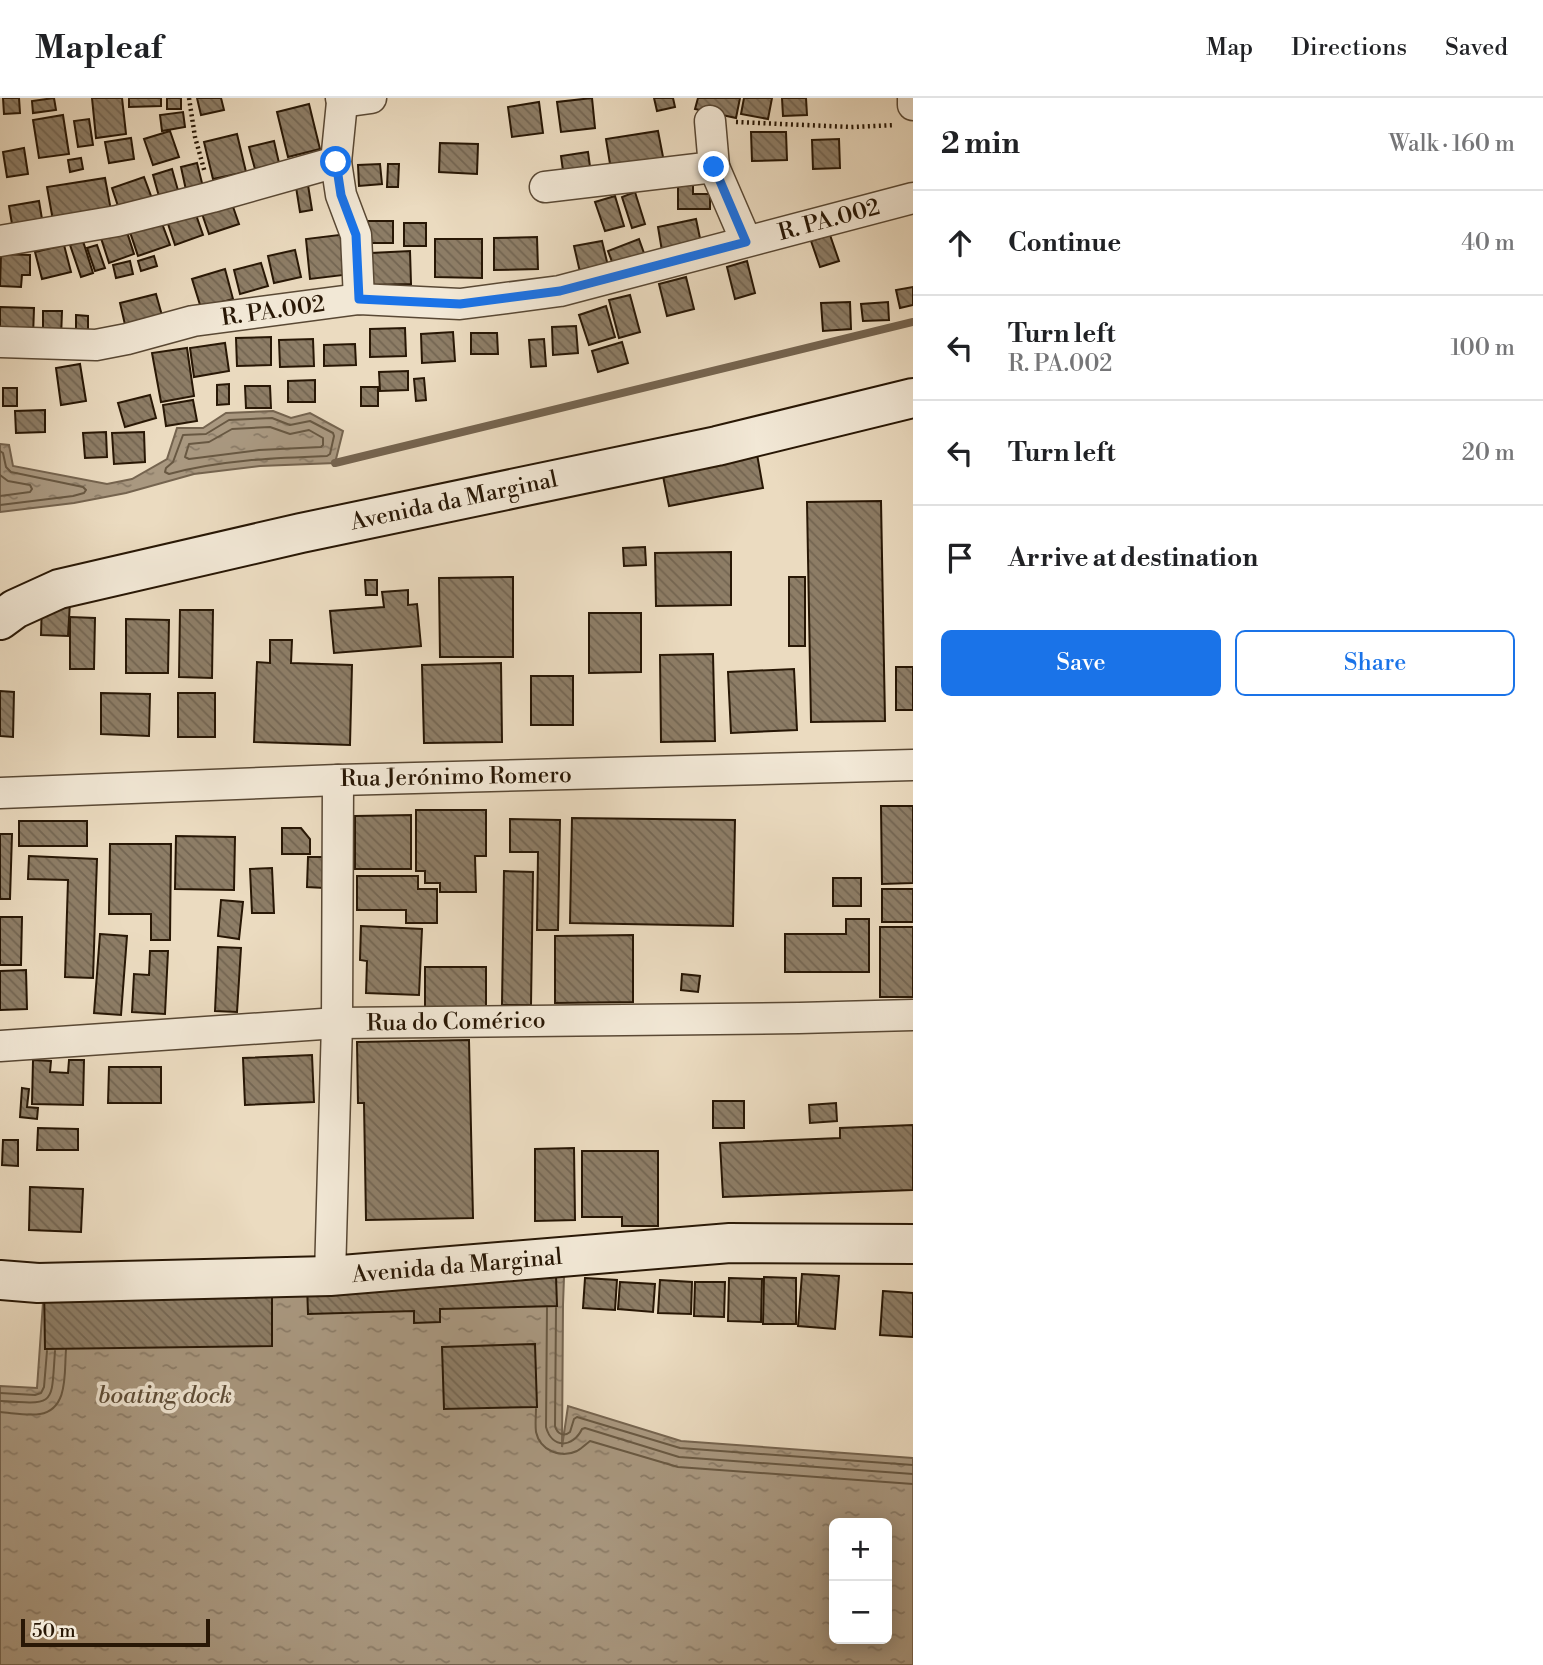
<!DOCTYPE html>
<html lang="en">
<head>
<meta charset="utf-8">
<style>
  body { margin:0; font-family:"Libre Bodoni",serif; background:#f6f6f6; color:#202124 }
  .controls { position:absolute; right:21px; bottom:21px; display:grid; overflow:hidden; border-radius:10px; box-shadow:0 4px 18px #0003 }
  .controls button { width:63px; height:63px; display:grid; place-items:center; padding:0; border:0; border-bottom:2px solid #e0e0e0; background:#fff; color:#202124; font:35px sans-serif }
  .scale { position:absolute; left:21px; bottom:18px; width:189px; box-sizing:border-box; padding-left:7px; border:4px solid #281705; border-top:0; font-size:19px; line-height:24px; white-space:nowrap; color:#281705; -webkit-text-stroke:5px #f2e8d6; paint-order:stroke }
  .stop { position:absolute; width:21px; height:21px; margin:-16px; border:5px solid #1a73e8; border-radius:50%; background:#fff }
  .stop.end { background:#1a73e8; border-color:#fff; box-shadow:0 2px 7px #0008 }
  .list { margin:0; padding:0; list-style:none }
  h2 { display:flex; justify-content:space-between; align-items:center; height:91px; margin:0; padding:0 28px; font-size:30px }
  h2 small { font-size:23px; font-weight:400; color:#757577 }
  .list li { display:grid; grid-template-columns:46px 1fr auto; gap:21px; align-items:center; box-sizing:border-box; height:105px; padding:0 28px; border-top:2px solid #e0e0e0 }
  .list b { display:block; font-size:26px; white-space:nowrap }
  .list p { margin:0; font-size:23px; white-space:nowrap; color:#757577 }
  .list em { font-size:23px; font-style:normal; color:#757577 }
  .actions { display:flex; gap:14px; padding:21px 28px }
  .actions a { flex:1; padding:16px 0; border:2px solid #1a73e8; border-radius:10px; text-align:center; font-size:24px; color:#1a73e8 }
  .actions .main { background:#1a73e8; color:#fff }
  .icon { flex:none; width:38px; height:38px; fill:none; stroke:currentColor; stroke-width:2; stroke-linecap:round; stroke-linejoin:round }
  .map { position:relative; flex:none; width:913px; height:1567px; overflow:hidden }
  header { display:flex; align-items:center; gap:42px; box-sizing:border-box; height:98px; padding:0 35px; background:#fff; border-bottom:2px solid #e0e0e0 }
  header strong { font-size:33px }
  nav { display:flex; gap:38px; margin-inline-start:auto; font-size:24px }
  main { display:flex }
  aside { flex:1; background:#fff }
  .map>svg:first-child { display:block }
  .water { fill:url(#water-ripples); stroke:#75644f; stroke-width:2; fill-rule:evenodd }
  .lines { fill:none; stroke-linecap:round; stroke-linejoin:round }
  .shore { stroke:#685842; stroke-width:2 }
  .stream { stroke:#75644f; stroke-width:8 }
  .building { fill:url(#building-back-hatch); stroke:#281705; stroke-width:2 }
  .street-casing { stroke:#594834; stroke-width:33 }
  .secondary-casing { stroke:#281705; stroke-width:42 }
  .path { stroke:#281705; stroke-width:4.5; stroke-dasharray:2 3.5; stroke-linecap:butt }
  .street { stroke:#f2e8d6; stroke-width:30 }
  .secondary { stroke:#f2e8d6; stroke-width:38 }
  .route { stroke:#1a73e8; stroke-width:9 }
  .labels { text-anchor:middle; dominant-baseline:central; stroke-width:7; stroke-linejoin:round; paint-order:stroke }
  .street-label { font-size:23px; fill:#281705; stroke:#f2e8d6 }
  .water-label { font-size:24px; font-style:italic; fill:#5c4b36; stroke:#f2e8d6 }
</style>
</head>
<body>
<header>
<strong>Mapleaf</strong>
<nav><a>Map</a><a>Directions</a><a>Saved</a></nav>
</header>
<main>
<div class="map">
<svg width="913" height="1567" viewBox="0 0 913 1567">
  <defs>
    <pattern id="water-ripples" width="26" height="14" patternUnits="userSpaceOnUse" patternTransform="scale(1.75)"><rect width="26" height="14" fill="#a99880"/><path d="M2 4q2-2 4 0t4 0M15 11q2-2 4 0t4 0" fill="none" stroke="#8a7b67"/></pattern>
    <pattern id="building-back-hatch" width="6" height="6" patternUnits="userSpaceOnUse" patternTransform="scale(1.75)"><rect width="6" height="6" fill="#8d7d66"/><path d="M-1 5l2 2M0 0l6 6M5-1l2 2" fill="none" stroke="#736552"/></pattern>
  </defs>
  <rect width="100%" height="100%" fill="#ebdbc0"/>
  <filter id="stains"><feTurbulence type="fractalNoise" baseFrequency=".00286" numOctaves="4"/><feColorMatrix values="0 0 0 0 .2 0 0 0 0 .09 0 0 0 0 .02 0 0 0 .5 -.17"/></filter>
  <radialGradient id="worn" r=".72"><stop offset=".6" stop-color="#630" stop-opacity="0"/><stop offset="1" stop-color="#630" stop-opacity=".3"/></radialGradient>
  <g class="water">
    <path d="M273,313L291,320L310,315L343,333L335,365L260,368L194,376L126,395L74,405L0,414V346L9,347L13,368L107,386L132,381L167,361L177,330H203L226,315Z"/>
    <path d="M565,1151L563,1207L562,1349L568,1308L681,1343L913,1360V1567H0V1288L37,1290L45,1176ZM834,1425H887V1541H834Z"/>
  </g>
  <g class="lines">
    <g class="shore">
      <path d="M272,320L290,327L310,323L333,335L334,338L330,356L327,358C274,360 221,362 169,376L165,374L166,370L173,364L183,337L206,336L229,322Z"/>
      <path d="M270,329L290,336L309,332L323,340V347L321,349L259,352L189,361L185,359L189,346L209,344L232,331Z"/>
      <path d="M0,353L3,355L6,369L11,374L83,389L86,392L84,395L73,398L0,407"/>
      <path d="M0,377L8,383L30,387L32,391L30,394L0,398"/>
      <path d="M547,1210L546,1329C552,1351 573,1350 582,1331L585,1330L679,1359L913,1376"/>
      <path d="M556,1210L555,1328C557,1336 564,1339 570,1334L574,1321L577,1319L680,1350L913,1367"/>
      <path d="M0,1295L35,1297L41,1295L44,1289L47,1253"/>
      <path d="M0,1303C57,1307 51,1307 55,1253"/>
      <path d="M536,1311C536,1318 535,1326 536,1334C540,1352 560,1361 577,1353C582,1350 586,1346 590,1343L678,1369L913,1386"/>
      <path d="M0,1314C13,1315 28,1318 40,1316C69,1311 64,1274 66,1252"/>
    </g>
    <path class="stream" d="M335,365L913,224"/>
  </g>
  <g class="building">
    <path d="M3,0H19L20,15L4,16Z"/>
    <path d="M54,0L56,12L33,15L32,3Z"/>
    <path d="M92,0H122L126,36L96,40Z"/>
    <path d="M129,0H161V8L129,9Z"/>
    <rect x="167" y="0" width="14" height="11"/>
    <path d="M197,0H221L224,12L201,17Z"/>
    <path d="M592,0L595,30L561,34L557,4Z"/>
    <path d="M654,0H673L675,9L657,13Z"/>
    <path d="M698,0H740L736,20L695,11Z"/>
    <path d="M744,0H772L768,21L741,16Z"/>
    <path d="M782,0H806L807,17L783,18Z"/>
    <path d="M539,4L543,35L512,39L508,9Z"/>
    <path d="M309,6L320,51L288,59L277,14Z"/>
    <path d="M183,14L185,29L162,33L160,17Z"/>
    <path d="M63,17L69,56L39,60L33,22Z"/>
    <path d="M89,21L93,47L78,49L74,23Z"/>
    <path d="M170,33L179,59L153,67L144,41Z"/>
    <path d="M658,33L664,64L611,72L606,41Z"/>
    <path d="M751,34H786L787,62L752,63Z"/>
    <path d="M237,36L246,74L213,81L204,44Z"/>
    <path d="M131,40L134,61L109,65L105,44Z"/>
    <path d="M839,41L840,70L813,71L812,42Z"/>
    <path d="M274,43L279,65L255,71L249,49Z"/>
    <path d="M440,45L478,46L477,76L439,74Z"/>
    <path d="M24,50L28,76L7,79L3,54Z"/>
    <path d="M588,54L591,76L564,80L561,58Z"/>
    <path d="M81,60L83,71L70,74L68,62Z"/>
    <path d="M197,65L203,89L186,92L181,69Z"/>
    <path d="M380,66L382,86L359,88L358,67Z"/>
    <path d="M388,66H399L398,89H387Z"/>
    <path d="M172,71L179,96L160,102L153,77Z"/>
    <path d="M144,79L154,106L121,117L112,90Z"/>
    <path d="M105,80L112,118L54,128L47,89Z"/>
    <path d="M678,84H693V96H710V111H678Z"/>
    <path d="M308,87L312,112L300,114L296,89Z"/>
    <path d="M635,94L645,126L632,130L622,99Z"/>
    <path d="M615,98L624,128L605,133L595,104Z"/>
    <path d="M230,100L239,126L209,136L200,110Z"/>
    <path d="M39,103L43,127L13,132L9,108Z"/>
    <path d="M194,111L203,137L175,147L166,120Z"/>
    <path d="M160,120L170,147L138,158L129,131Z"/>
    <path d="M696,121L701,145L662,153L658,129Z"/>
    <rect x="368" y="123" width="25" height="22"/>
    <rect x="404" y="125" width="22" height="23"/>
    <path d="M126,131L134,156L109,165L101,140Z"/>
    <path d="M347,136L352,176L310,181L306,141Z"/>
    <path d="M830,137L839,163L820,169L811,143Z"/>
    <path d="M537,139L538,171L494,172V140Z"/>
    <path d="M435,141H482V180L435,179Z"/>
    <path d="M639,141L645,158L614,169L608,153Z"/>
    <path d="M83,143L93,175L81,179L70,147Z"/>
    <path d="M602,143L608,168L580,174L574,148Z"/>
    <path d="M64,147L71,174L42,181L35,154Z"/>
    <path d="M97,147L105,170L95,173L87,150Z"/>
    <path d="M295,152L301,179L274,185L268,158Z"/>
    <path d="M410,153L411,186L372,187L371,155Z"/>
    <path d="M1,156L30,157V177H22L21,189L0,188Z"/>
    <path d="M154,158L157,168L141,173L138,163Z"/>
    <path d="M130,163L133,176L116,180L113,167Z"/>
    <path d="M747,163L755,195L735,201L727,169Z"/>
    <path d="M261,165L268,188L240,196L234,172Z"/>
    <path d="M225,171L233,201L201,210L192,181Z"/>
    <path d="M686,179L694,211L667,218L659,186Z"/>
    <path d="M913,189V207L900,210L896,192Z"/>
    <path d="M156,196L163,221L126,231L120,205Z"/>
    <path d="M630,197L640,234L619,240L609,202Z"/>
    <path d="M850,204L851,231L823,233L821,205Z"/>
    <path d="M888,204L889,222L863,223L861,206Z"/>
    <path d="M606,208L615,239L589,247L579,217Z"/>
    <path d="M0,209L34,210L33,239L0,237Z"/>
    <path d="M43,213H62L61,240H43Z"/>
    <path d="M76,217L88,218V239L76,238Z"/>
    <path d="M576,228L578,255L553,257L552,229Z"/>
    <path d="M405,230L406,258L370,259V231Z"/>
    <path d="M453,234L455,263L422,265L421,236Z"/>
    <path d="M471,235H497L498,256H471Z"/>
    <path d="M271,239V267L237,268L236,240Z"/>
    <path d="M313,241L314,268L280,269L279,242Z"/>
    <path d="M544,241L546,268L531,269L529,242Z"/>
    <path d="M622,244L628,265L598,274L592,253Z"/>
    <path d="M225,245L229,273L194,279L190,250Z"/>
    <path d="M355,246L356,267L324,268V247Z"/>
    <path d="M187,250L194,298L161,304L152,255Z"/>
    <path d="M80,266L86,303L61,307L56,270Z"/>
    <path d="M408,273V292L380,293L379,274Z"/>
    <path d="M424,280L426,302L416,303L414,281Z"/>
    <path d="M315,282V304H288V283Z"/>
    <path d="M229,286V306L217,307V287Z"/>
    <path d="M245,288H270L271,310H246Z"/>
    <rect x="361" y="289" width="17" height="19"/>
    <rect x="3" y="290" width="14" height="18"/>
    <path d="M150,297L156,320L125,329L118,305Z"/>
    <path d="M193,302L197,323L166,328L163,307Z"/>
    <path d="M45,312V334L16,335L15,313Z"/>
    <path d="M106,334L107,359L85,360L83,335Z"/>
    <path d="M144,334L145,364L114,366L112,335Z"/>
    <path d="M755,345L763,390L669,408L660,363Z"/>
    <path d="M881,403L885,623L811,624L807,404Z"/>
    <path d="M645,449L646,467L624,468L623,450Z"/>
    <path d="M731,454V507L656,508L655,455Z"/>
    <path d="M513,479V559H440L439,480Z"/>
    <rect x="789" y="479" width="16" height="69"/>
    <path d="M365,482H377V497H366Z"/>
    <path d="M408,492V507L417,506L421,548L334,555L330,513L384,509L382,494Z"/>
    <path d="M42,503L70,504L68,538L41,537Z"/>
    <path d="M180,512H213L212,580L179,579Z"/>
    <path d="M589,515H641V574L589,575Z"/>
    <path d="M70,519L95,520L94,571H70Z"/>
    <path d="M126,521L169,522L168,575H126Z"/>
    <path d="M270,542H292L291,565L352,567L350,647L254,644L257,564L270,565Z"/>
    <path d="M713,556L715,643L661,644L660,557Z"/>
    <path d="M501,565L502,644L424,645L422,567Z"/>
    <rect x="896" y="569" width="17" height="43"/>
    <path d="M794,571L797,632L731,635L728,574Z"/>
    <rect x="531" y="578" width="42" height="49"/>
    <path d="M0,593L14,594L13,639L0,638Z"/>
    <path d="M101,595L150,596L149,638L101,636Z"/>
    <rect x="178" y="595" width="37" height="44"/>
    <path d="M881,708H913V785L882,786Z"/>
    <path d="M416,712H486V758H475L476,794H440V785H425V773H416Z"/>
    <path d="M411,717V771H355V718Z"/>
    <path d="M572,720L735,722L733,828L570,825Z"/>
    <path d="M510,721L560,722L558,832H537L538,754H510Z"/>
    <rect x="19" y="723" width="68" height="25"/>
    <path d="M282,730H301L310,741V756H282Z"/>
    <path d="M0,736H12L10,801H0Z"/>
    <path d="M176,738L235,739L234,792L175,791Z"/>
    <path d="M110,746H171L170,842H151V816H109Z"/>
    <path d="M29,758L97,761L93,880L65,879L68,782L28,781Z"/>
    <path d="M308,759H324V790L307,789Z"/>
    <path d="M272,770L274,815H252L250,771Z"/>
    <path d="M504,773L533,774L531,907H502Z"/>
    <path d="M357,778H418V791H437V825H406V812H357Z"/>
    <rect x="833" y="780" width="28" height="28"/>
    <rect x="882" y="791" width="31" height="33"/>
    <path d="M221,802L243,804L239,841L218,838Z"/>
    <path d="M0,819H22L21,867H0Z"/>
    <path d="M846,821H869V874H785V836H846Z"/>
    <path d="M361,828L422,831L419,897L366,895L367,863L360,862Z"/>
    <rect x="880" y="829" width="33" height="70"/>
    <path d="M100,836L127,838L121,917L94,915Z"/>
    <path d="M633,837V904L555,905V838Z"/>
    <path d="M218,849L241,850L237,914L215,913Z"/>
    <path d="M150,853H168L165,916L132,914L134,876L149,877Z"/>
    <path d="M425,869H486V910L425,911Z"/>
    <path d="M26,872L27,911L0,912V873Z"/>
    <path d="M682,876L700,878L698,894L681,892Z"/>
    <path d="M469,942L473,1120L366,1122L364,1005H358L357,944Z"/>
    <path d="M312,957L314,1004L245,1007L243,960Z"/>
    <path d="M33,962L51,963L50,974L68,975L69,962H84L83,1007L32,1006Z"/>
    <path d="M109,969H161V1005H108Z"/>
    <path d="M22,990L29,991L27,1009L38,1010L37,1021L20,1019Z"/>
    <rect x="713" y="1003" width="31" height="27"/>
    <path d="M836,1005L837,1023L810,1025L809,1007Z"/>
    <path d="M913,1027V1092L723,1099L720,1045L840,1040V1030Z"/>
    <path d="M38,1030L78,1031V1052H37Z"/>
    <path d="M3,1042H18V1068L2,1067Z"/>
    <path d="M574,1050L575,1122L535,1123V1051Z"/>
    <path d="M582,1053H658V1128H622V1119H582Z"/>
    <path d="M30,1089L83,1091L81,1134L29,1132Z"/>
    <path d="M802,1176L839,1178L835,1231L798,1228Z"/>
    <path d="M556,1178L557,1208L440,1211V1224L414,1225V1213L308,1216L307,1186Z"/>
    <path d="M764,1179L796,1180V1226H763Z"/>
    <path d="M585,1180L617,1182L615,1212L583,1210Z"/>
    <path d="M729,1180L762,1181L761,1224L728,1223Z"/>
    <path d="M660,1182L692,1184L691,1216L658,1215Z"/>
    <path d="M272,1184V1248L45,1251L44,1186Z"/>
    <path d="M620,1184L655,1186L653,1214L618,1211Z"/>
    <path d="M695,1184H725L724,1219L694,1218Z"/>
    <path d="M883,1193L913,1195V1239L880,1237Z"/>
    <path d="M535,1246L537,1309L444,1311L442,1249Z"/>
  </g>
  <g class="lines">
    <defs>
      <g id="street">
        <path d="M341,0L342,4L336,64L341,97L356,137L359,201"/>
        <path d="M913,0V7"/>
        <path d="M342,4L371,0"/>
        <path d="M714,69L746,143"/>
        <path d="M545,89L714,69L710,23"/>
        <path d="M0,143L117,123L212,99L336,64"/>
        <path d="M0,244L96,247L127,241L193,223L359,201L460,206L560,193L913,100"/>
        <path d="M0,695L338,682L913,667"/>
        <path d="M0,948L337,925L799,920L913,917"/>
        <path d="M330,1178L337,925L338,682"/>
      </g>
      <g id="secondary">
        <path d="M0,522L15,511L59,491L301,435L717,348L913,300"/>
        <path d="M0,1182L38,1185L330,1178L730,1145L913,1146"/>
      </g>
    </defs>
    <use href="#street" class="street-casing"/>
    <use href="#secondary" class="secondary-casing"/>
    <g class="path">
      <path d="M189,0L195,39L205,75"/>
      <path d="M736,24L851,29L895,27"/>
    </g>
    <use href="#street" class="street"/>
    <use href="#secondary" class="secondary"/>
  </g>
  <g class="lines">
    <path class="route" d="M336,64L341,97L356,137L359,201L460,206L560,193L746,144L714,69"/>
  </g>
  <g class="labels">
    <g class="street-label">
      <text transform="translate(829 122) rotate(-15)">R. PA.002</text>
      <text transform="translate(273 213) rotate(-8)">R. PA.002</text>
      <text transform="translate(454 403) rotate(-12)">Avenida da Marginal</text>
      <text transform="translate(456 679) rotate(-1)">Rua Jerónimo Romero</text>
      <text transform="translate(456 924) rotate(-1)">Rua do Comérico</text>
      <text transform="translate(457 1168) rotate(-5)">Avenida da Marginal</text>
    </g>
    <g class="water-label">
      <text x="165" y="1298">boating dock</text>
    </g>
  </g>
  <rect width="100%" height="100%" filter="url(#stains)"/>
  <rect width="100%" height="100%" fill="url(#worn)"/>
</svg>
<div class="controls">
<button>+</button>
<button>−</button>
</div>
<div class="scale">50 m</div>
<div class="stop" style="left:336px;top:64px"></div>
<div class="stop end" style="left:714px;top:69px"></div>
</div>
<aside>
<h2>2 min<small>Walk · 160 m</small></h2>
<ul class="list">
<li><svg class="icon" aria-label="ahead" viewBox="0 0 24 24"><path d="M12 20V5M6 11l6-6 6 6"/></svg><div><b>Continue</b></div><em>40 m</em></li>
<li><svg class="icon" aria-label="left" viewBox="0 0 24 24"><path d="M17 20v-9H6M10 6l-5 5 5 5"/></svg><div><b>Turn left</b><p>R. PA.002</p></div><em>100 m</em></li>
<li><svg class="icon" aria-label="left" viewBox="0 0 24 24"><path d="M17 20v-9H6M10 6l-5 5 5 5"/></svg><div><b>Turn left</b></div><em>20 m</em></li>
<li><svg class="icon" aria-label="arrive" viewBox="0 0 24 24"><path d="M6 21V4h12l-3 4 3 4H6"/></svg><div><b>Arrive at destination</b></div></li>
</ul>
<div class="actions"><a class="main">Save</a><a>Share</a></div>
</aside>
</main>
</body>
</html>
